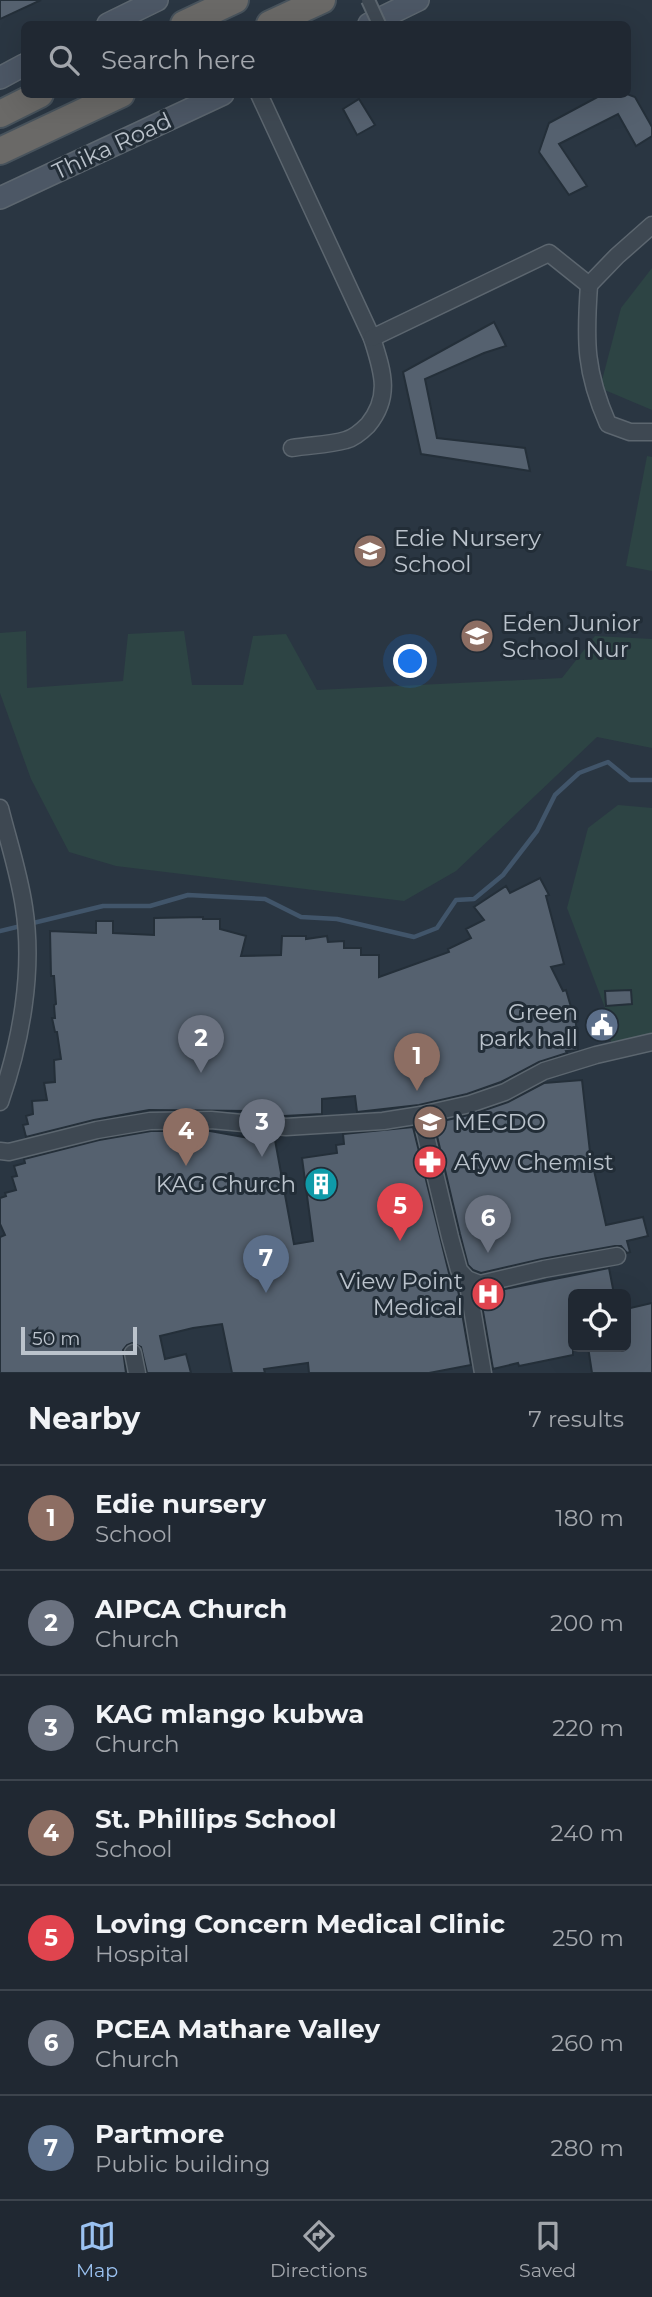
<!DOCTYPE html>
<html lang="en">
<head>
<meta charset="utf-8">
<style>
  body { margin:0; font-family:Montserrat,sans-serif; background:#2d343e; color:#f1f3f6 }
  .controls { position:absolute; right:21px; bottom:21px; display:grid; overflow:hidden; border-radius:10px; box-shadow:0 7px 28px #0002 }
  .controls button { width:63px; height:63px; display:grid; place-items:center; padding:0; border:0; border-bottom:2px solid #3d444d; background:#202832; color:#f1f3f6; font:35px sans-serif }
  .scale { position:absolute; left:21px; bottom:18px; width:116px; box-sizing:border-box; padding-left:7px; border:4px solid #bbc3cc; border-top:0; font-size:19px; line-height:24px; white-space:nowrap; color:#bbc3cc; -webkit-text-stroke:5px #222d37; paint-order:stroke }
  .you { position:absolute; left:411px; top:662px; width:24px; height:24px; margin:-18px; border:5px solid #fff; border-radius:50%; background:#1a73e8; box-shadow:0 0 0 10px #1a73e833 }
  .badge { display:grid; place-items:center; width:46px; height:46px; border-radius:50%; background:#9bc2f1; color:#fff; font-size:23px; font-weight:700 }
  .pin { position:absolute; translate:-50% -58px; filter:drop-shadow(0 2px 4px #0008) }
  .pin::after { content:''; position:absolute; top:37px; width:24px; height:21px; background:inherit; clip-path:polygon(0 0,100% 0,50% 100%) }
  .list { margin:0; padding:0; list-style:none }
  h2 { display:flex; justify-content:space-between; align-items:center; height:91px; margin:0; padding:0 28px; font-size:30px }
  h2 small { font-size:23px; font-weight:400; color:#a2a6ac }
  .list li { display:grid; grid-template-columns:46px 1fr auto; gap:21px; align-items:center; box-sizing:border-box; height:105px; padding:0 28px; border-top:2px solid #3d444d }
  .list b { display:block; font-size:26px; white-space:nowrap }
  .list p { margin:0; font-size:23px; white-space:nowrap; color:#a2a6ac }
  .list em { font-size:23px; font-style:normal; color:#a2a6ac }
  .icon { flex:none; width:38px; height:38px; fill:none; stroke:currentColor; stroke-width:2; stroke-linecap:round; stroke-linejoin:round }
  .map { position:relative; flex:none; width:652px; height:1373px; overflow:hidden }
  .search { position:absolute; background:#202832; box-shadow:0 7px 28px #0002; left:21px; right:21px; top:21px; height:77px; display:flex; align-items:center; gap:18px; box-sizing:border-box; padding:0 24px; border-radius:10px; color:#a2a6ac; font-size:26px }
  .sheet { height:826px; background:#202832 }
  nav { display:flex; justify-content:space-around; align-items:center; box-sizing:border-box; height:98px; border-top:2px solid #3d444d; background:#202832; font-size:19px; color:#a2a6ac }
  nav a { display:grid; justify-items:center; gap:4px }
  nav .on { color:#9bc2f1 }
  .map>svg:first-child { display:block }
  .green { fill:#2d4444 }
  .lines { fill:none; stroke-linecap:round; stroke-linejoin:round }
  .stream { stroke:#41556a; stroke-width:4.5 }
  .building { fill:#55616f; stroke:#242f39; stroke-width:2 }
  .minor-casing { stroke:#5c666f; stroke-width:19 }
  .secondary-casing { stroke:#5c666f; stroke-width:24 }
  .trunk-casing { stroke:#48535c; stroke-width:30 }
  .minor { stroke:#3e4852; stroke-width:16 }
  .secondary { stroke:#4c5765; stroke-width:21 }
  .trunk { stroke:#6a6967; stroke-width:26 }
  .pedestrian-bridge-casing { stroke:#5c666f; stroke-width:16; stroke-linecap:butt }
  .pedestrian-bridge { stroke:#3e4852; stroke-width:12 }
  .labels { text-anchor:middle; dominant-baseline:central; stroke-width:6; stroke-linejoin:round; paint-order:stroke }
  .street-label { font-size:23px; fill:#bbc3cc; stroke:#222d37 }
  .poi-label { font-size:23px; fill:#bbc3cc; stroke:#222d37; text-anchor:start }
</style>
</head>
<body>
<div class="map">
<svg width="652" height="1373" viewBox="0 0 652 1373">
  <rect width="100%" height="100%" fill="#2a3642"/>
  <g class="green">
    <path d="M652,268V410L600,388L621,308Z"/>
    <path d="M647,456L652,457V571L626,566Z"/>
    <path d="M26,631L27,688L123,681L128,634L184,631L192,685H243L253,636L286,634L317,690L562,678L595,636L652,639V748L597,737L456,871L404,901L116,866L69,852L31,779L0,693V633Z"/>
    <path d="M618,805L652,808V1035L611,1043L610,1021L567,908L588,828Z"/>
  </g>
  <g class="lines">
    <path class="stream" d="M0,931L103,906H150L188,895L265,899L301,917L337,919L414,937L437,928L456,900L474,899L503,875L537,831L555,795L579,773L608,762L630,780H652"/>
  </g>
  <g class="building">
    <path d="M0,0H41L0,19Z"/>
    <path d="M603,94H627L635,97L652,127V136L636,146L618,114L559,144L587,186L569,195L539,152L549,123Z"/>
    <path d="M359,99L375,125L357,135L343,109Z"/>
    <path d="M494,322L506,346L484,353L425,379L437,438L525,448L530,471L421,454L403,372Z"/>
    <path d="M540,878L549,895L546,896L564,964L551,967L563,991L566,990L576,1024L578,1050L566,1051L567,1053L539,1062L501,1082L467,1094L419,1105L357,1112L355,1096L322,1099V1114L284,1116L250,1113V1111L149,1110L94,1120L26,1137L23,1125L28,1124L26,1116L33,1114L32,1101L47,1100L44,1083L55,1082L54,1060L61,1059L57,1032H55L52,1018H55L54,1005L56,1004L54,976H51L50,931L96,933V921H113V933L154,935V918L203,917V919H220V929L246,936L241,956L281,955L282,936H306V939L327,936L328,942L344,941V948H361V955H379V977L449,952L448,949L471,938L466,929L484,920L474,907L506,886L510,893Z"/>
    <path d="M631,990L632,1004L606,1006L605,991Z"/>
    <path d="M582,1080L590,1152L606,1225L643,1217L648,1236L627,1241L630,1252L627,1253L621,1246H615L542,1259L481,1273L473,1270L468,1265L460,1234L434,1123L473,1114L508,1102L544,1083Z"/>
    <path d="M413,1127L449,1273L457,1284L471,1365L429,1373H309L308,1363L264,1369L265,1373H232L222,1324L193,1328L160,1336L165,1359L186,1354L191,1373H147L141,1347L132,1343L127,1345L123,1350L126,1373H0V1237L5,1235L0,1224V1198L6,1196L5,1193L16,1190L12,1177L17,1176L14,1166L25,1163L24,1159L99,1140L151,1131H210L249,1138V1134L264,1135L263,1142L275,1140L294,1244L313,1241L302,1158L337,1153L336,1145L344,1144L343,1134Z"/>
    <path d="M609,1268L614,1294H573V1355L519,1366L518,1363L493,1369L480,1294Z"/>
    <path d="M652,1303V1373H592L588,1347H626V1309Z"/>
  </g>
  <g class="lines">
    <defs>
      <g id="minor">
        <path d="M259,94L372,338C382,370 392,396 368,425C362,431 354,438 346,440C329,445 309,445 292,448"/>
        <path d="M589,285C585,342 585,372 608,424L630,432H652"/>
        <path d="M372,338L549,253L589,285L617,256L652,225"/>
        <path d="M0,808C8,840 19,873 24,907C34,971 21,1042 0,1102"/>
        <path d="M421,1115L450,1237L459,1270L467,1279L480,1284L544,1269L617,1256"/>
        <path d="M0,1151L9,1152L97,1130L150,1121L211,1120L286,1127L383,1121L421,1115L470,1104L505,1092L544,1071L596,1055L652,1042"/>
        <path d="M467,1279L483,1373"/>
        <path d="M133,1353L137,1373"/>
      </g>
      <g id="secondary">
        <path d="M108,24L157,0"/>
        <path d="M369,24L418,0"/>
        <path d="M0,78L24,65"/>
        <path d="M0,198L223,94"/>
      </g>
      <g id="trunk">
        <path d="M184,24L235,0"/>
        <path d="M270,24L322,0"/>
        <path d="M0,114L40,94"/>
        <path d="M0,151L121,94"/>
      </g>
    </defs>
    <use href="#minor" class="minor-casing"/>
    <use href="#secondary" class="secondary-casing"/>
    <use href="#trunk" class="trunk-casing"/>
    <use href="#minor" class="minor"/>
    <use href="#secondary" class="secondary"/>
    <use href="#trunk" class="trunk"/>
    <defs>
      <path id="pedestrian-bridge" d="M368,0L379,24"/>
    </defs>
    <use href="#pedestrian-bridge" class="pedestrian-bridge-casing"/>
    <use href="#pedestrian-bridge" class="pedestrian-bridge"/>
  </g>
  <defs>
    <symbol id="school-disc" viewBox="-11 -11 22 22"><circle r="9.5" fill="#8d6e63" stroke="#222d37"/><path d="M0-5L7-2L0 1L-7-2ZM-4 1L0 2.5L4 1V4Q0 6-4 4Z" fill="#fff"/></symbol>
    <symbol id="civic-disc" viewBox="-11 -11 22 22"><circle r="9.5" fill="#5c6f8a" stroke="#222d37"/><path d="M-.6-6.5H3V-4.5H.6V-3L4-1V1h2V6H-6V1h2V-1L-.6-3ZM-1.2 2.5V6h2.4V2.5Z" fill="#fff"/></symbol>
    <symbol id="pharmacy-disc" viewBox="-11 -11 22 22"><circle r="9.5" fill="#e0444e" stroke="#222d37"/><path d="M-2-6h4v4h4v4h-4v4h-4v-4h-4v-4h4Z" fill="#fff"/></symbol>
    <symbol id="building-disc" viewBox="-11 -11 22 22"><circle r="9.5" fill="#0f9aa8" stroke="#222d37"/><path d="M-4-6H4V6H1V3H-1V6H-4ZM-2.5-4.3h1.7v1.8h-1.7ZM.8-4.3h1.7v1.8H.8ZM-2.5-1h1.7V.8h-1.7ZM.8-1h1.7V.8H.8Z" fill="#fff"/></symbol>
    <symbol id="hospital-disc" viewBox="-11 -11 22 22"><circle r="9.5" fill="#e0444e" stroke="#222d37"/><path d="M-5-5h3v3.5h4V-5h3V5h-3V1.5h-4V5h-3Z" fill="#fff"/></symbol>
  </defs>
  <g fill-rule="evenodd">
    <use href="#school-disc" x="351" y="532" width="38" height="38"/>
    <use href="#school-disc" x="458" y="617" width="38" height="38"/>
    <use href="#civic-disc" x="583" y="1006" width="38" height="38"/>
    <use href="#school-disc" x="411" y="1103" width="38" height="38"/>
    <use href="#pharmacy-disc" x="411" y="1143" width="38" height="38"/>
    <use href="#building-disc" x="302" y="1165" width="38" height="38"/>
    <use href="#hospital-disc" x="469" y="1275" width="38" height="38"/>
  </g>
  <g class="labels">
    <g class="street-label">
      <text transform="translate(112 146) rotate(-25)">Thika Road</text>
    </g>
    <g class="poi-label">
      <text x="394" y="538">Edie Nursery<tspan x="394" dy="26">School</tspan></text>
      <text x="502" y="623">Eden Junior<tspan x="502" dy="26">School Nur</tspan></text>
      <text x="578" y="1012" text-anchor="end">Green<tspan x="578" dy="26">park hall</tspan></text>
      <text x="454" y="1122">MECDO</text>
      <text x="454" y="1162">Afyw Chemist</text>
      <text x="296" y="1184" text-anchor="end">KAG Church</text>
      <text x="463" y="1281" text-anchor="end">View Point<tspan x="463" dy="26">Medical</tspan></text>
    </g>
  </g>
</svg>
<div class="controls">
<button><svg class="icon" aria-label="locate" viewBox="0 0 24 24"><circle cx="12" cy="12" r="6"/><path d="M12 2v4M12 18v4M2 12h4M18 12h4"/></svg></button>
</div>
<div class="scale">50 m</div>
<div class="you"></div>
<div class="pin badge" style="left:417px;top:1091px;background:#8d6e63">1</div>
<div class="pin badge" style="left:201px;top:1073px;background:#6b7280">2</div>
<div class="pin badge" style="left:262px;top:1157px;background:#6b7280">3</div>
<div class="pin badge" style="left:186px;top:1166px;background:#8d6e63">4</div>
<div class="pin badge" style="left:400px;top:1241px;background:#e0444e">5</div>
<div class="pin badge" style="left:488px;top:1253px;background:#6b7280">6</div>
<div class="pin badge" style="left:266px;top:1293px;background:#5c6f8a">7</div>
<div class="search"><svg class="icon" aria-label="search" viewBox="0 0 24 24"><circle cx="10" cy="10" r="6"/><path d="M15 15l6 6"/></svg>Search here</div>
</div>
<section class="sheet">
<h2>Nearby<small>7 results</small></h2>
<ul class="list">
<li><span class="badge" style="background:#8d6e63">1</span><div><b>Edie nursery</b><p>School</p></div><em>180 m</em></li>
<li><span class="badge" style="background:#6b7280">2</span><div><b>AIPCA Church</b><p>Church</p></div><em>200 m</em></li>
<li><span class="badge" style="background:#6b7280">3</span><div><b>KAG mlango kubwa</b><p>Church</p></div><em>220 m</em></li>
<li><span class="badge" style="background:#8d6e63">4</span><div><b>St. Phillips School</b><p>School</p></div><em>240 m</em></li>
<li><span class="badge" style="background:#e0444e">5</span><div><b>Loving Concern Medical Clinic</b><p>Hospital</p></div><em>250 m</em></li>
<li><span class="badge" style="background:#6b7280">6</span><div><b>PCEA Mathare Valley</b><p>Church</p></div><em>260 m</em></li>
<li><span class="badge" style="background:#5c6f8a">7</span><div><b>Partmore</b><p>Public building</p></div><em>280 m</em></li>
</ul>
</section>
<nav>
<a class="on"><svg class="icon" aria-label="map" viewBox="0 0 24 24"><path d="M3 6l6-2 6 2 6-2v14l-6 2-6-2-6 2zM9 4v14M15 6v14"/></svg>Map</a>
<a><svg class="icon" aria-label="directions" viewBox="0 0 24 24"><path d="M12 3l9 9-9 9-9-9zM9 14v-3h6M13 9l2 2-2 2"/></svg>Directions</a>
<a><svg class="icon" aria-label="saved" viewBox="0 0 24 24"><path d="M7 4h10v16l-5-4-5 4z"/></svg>Saved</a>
</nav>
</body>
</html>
